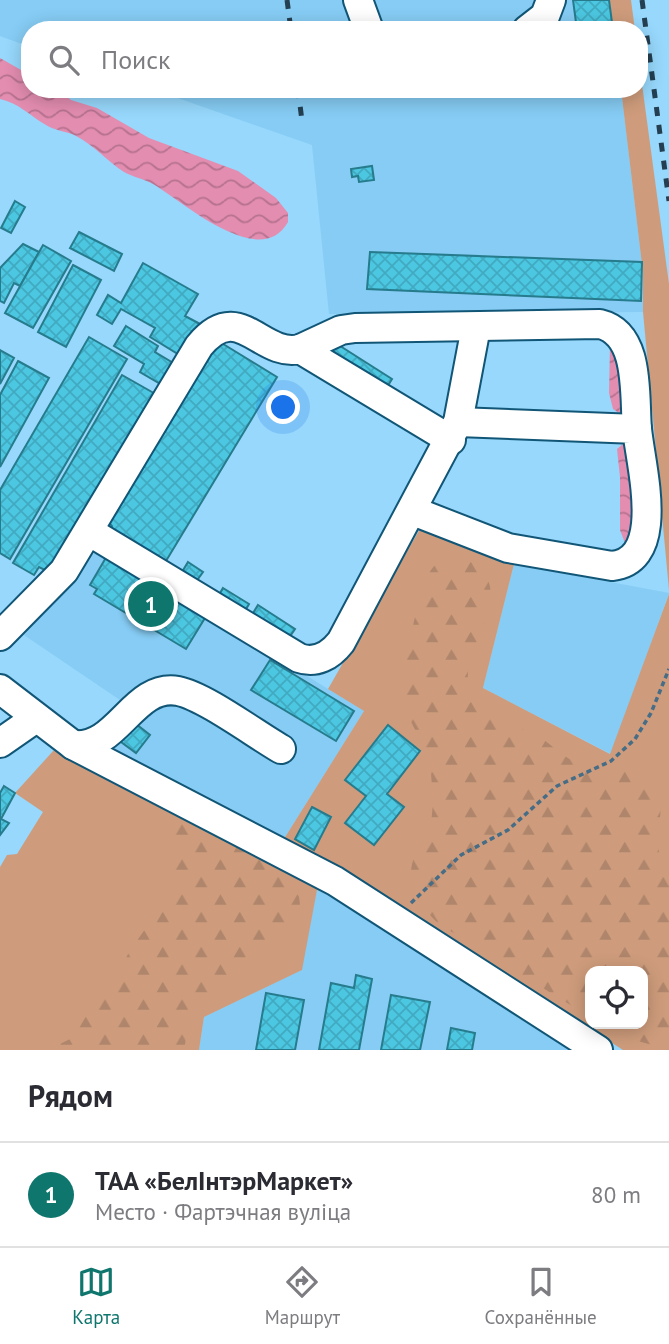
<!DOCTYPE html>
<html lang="ru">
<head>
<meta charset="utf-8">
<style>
  body { margin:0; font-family:"PT Sans",sans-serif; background:#f7f7f7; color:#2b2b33 }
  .controls { position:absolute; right:21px; bottom:21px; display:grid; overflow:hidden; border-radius:14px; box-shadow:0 4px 18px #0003 }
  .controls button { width:63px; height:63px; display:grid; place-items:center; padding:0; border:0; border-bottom:2px solid #e1e1e2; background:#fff; color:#2b2b33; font:35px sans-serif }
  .you { position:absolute; left:284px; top:408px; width:24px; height:24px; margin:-18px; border:5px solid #fff; border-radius:50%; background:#1a73e8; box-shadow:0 0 0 10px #1a73e833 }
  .badge { display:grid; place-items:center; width:46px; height:46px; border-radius:50%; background:#0f766e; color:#fff; font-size:23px; font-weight:700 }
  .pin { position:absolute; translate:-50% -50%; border:4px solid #fff; box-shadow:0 2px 7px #0006 }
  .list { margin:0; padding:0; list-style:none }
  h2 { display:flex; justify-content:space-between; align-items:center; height:91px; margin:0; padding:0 28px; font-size:30px }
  h2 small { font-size:23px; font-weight:400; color:#7c7c81 }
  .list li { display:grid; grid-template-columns:46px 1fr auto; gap:21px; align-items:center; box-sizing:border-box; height:105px; padding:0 28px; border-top:2px solid #e1e1e2 }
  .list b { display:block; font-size:26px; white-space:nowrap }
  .list p { margin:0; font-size:23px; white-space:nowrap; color:#7c7c81 }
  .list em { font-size:23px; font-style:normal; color:#7c7c81 }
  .icon { flex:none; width:38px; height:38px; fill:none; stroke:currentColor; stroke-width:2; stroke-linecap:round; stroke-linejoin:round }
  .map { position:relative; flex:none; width:669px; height:1050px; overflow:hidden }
  .search { position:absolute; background:#fff; box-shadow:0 4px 18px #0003; left:21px; right:21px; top:21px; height:77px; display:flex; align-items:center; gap:18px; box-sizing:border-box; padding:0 24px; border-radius:28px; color:#7c7c81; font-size:26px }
  .sheet { height:196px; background:#fff }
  nav { display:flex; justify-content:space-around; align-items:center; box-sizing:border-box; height:98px; border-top:2px solid #e1e1e2; background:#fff; font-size:19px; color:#7c7c81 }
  nav a { display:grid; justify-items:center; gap:4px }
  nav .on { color:#0f766e }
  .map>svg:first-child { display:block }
  .built { fill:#86ccf4 }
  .green { fill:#ce9c7c; fill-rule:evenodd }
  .forest { fill:url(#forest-firs) }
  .water { fill:url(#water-waves) }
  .building { fill:url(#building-cross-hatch); stroke:#267b8c; stroke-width:2 }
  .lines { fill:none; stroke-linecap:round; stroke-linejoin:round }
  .minor-casing { stroke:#115676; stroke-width:32 }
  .path { stroke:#466d85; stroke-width:3.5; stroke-dasharray:5 3.5; stroke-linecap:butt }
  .minor { stroke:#fff; stroke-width:28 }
  .rail { stroke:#233f51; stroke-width:5; stroke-dasharray:9 9; stroke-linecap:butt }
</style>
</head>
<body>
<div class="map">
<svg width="669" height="1050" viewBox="0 0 669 1050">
  <defs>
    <pattern id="forest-firs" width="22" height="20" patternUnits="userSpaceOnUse" patternTransform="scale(1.75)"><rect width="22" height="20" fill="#ce9c7c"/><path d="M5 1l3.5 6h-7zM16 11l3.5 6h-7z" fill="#af856b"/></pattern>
    <pattern id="water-waves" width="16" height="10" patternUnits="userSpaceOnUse" patternTransform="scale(1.75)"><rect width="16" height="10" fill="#e38db0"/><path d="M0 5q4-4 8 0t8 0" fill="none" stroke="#b6728f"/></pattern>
    <pattern id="building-cross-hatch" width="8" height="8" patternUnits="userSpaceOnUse" patternTransform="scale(1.75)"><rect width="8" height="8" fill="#4cc7e1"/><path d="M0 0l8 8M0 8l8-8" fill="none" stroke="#41aac1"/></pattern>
  </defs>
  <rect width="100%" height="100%" fill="#97d8fc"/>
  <g class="built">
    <path d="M0,0H609L613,30H30V47L0,36Z"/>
    <path d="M152,89H621L643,273V312L329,314L312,145Z"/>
    <path d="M93,554H108L364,711L282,842L112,754L103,724L120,700L24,635Z"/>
    <path d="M514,564L669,593L611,754L483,688Z"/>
    <path d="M320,874L598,1050H199L204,1017L301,970Z"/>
  </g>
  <g class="green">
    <path d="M609,0H631L635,30H613Z"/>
    <path d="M639,62L669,284V590L643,312V273L621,89H639Z"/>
    <path d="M421,527L514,564L483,688L610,754L669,594V1050H623L336,866L329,867L320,874L302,970L204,1017L199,1050H0V867L7,855L17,854L43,812L15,793L54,750L162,805L282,842L364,711L328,689ZM590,971H643V1024H590Z"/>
  </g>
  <g class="forest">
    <path d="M464,555C531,597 449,646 472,698C482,722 520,725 540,737C552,745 565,759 579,763C606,772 632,760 654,781C669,801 654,829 659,852C660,858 666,866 669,871V1047C643,1045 624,1037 602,1024H643V971H590V1017L439,924C419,905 403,884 415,855C420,843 428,833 431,821C434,806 432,788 431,773C430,746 408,726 403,699C400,679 419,587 431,570C438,559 451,557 464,555Z"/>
    <path d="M182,816L290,869C301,889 308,929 283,943C272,949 257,944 248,954C239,963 239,979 231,988C220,1001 202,1004 190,1015L184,1050H48L74,1037L87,1012L110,990L130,950L167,899L174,883L166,831L169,824Z"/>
  </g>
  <g class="water">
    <path d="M0,58L30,75V89H57L71,100L97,108L149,138L238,171L276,198L288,213V222C260,272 181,200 153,184C144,179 133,177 124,172C107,161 94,145 76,136C67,131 55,131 46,125C30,116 19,103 0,99Z"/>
    <path d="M621,343L622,415L613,409L609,393L610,344Z"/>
    <path d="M624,443L629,445L643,526L625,543L620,530V477L617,449Z"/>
  </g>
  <g class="building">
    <path d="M573,0H609L613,30H577Z"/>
    <path d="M372,166L374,180L359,182L358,176L352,177L351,169Z"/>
    <path d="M15,201L25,207L11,233L1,228Z"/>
    <path d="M79,232L122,254L114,271L70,248Z"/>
    <path d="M23,244L39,252L20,286L14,283L4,303L0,301V268Z"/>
    <path d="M43,245L71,261L33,328L5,313Z"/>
    <path d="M370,252L642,262L641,301L367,289Z"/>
    <path d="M143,263L198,294L185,316L202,325L188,349L182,347L178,354L150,337L155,328L121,309L112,324L97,315L108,295L121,303Z"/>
    <path d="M73,265L101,280L66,347L38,332Z"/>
    <path d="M126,326L158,346L155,352L175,364L162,385L140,372L144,364L114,346Z"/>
    <path d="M89,337L127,359L10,559L0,553V490Z"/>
    <path d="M215,339L277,377L163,566L108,533L112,526L106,519Z"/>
    <path d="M337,344L392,379L384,392L328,358Z"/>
    <path d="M0,350L14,358L0,384Z"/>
    <path d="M18,361L49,378L0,467V395Z"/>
    <path d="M122,375L159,396L55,575L39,567L34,575L13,563Z"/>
    <path d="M108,554L208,613L186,649L94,594L97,589L90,585Z"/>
    <path d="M188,562L203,572L193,586L179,577Z"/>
    <path d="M223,588L249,604L242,616L216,600Z"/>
    <path d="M258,605L295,629L286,642L250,618Z"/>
    <path d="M270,660L354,711L336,741L251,690Z"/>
    <path d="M131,720L150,735L136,753L117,739Z"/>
    <path d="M388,725L420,751L387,794L404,807L374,845L345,823L366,796L345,780Z"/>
    <path d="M4,786L15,793L1,819L9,823L0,835V793Z"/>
    <path d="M312,807L331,817L314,850L295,839Z"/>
    <path d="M356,975L372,979L359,1050H319L331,983L354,988Z"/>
    <path d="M266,993L304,1000L295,1050H256Z"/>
    <path d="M391,995L430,1002L420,1050H381Z"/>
    <path d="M451,1028L475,1033L472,1050H447Z"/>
  </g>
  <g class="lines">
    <defs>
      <g id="minor">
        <path d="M358,0L369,30"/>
        <path d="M527,30L545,16L551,0"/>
        <path d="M300,349L341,330L355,328L600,324C641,334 634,396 637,429"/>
        <path d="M413,511L508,548L612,566C667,560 641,468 637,429L458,422"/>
        <path d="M90,532L299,658C316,664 330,656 341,642L458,422L476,327"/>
        <path d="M0,636L64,571L199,346C239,297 260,358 300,349L451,440"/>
        <path d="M0,689L73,745L335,881L598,1050"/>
        <path d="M0,743L36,718"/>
        <path d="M73,745C118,750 133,683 178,691C204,696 255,734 281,749"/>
      </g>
    </defs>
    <use href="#minor" class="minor-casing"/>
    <path class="path" d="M411,903L461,855L508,830L557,786L611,761L635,739L651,713L669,669"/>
    <use href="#minor" class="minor"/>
    <g class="rail">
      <path d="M287,0L291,30"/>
      <path d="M642,0L669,201"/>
      <path d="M298,89L302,121"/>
    </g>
  </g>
</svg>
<div class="controls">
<button><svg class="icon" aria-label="locate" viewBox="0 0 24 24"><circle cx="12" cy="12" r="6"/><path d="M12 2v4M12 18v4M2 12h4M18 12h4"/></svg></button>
</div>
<div class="you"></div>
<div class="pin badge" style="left:151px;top:604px">1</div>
<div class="search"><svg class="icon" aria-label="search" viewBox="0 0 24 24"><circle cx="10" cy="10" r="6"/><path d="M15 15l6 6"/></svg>Поиск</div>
</div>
<section class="sheet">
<h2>Рядом<small></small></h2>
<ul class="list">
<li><span class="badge">1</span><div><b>ТАА «БелІнтэрМаркет»</b><p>Место · Фартэчная вуліца</p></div><em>80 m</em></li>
</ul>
</section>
<nav>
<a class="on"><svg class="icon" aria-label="map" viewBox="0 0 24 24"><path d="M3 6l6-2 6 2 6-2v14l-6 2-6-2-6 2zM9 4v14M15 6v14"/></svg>Карта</a>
<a><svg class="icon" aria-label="directions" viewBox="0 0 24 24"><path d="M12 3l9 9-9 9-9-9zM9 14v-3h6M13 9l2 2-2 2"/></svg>Маршрут</a>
<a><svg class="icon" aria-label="saved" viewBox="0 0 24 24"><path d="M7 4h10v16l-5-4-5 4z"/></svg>Сохранённые</a>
</nav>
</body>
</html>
